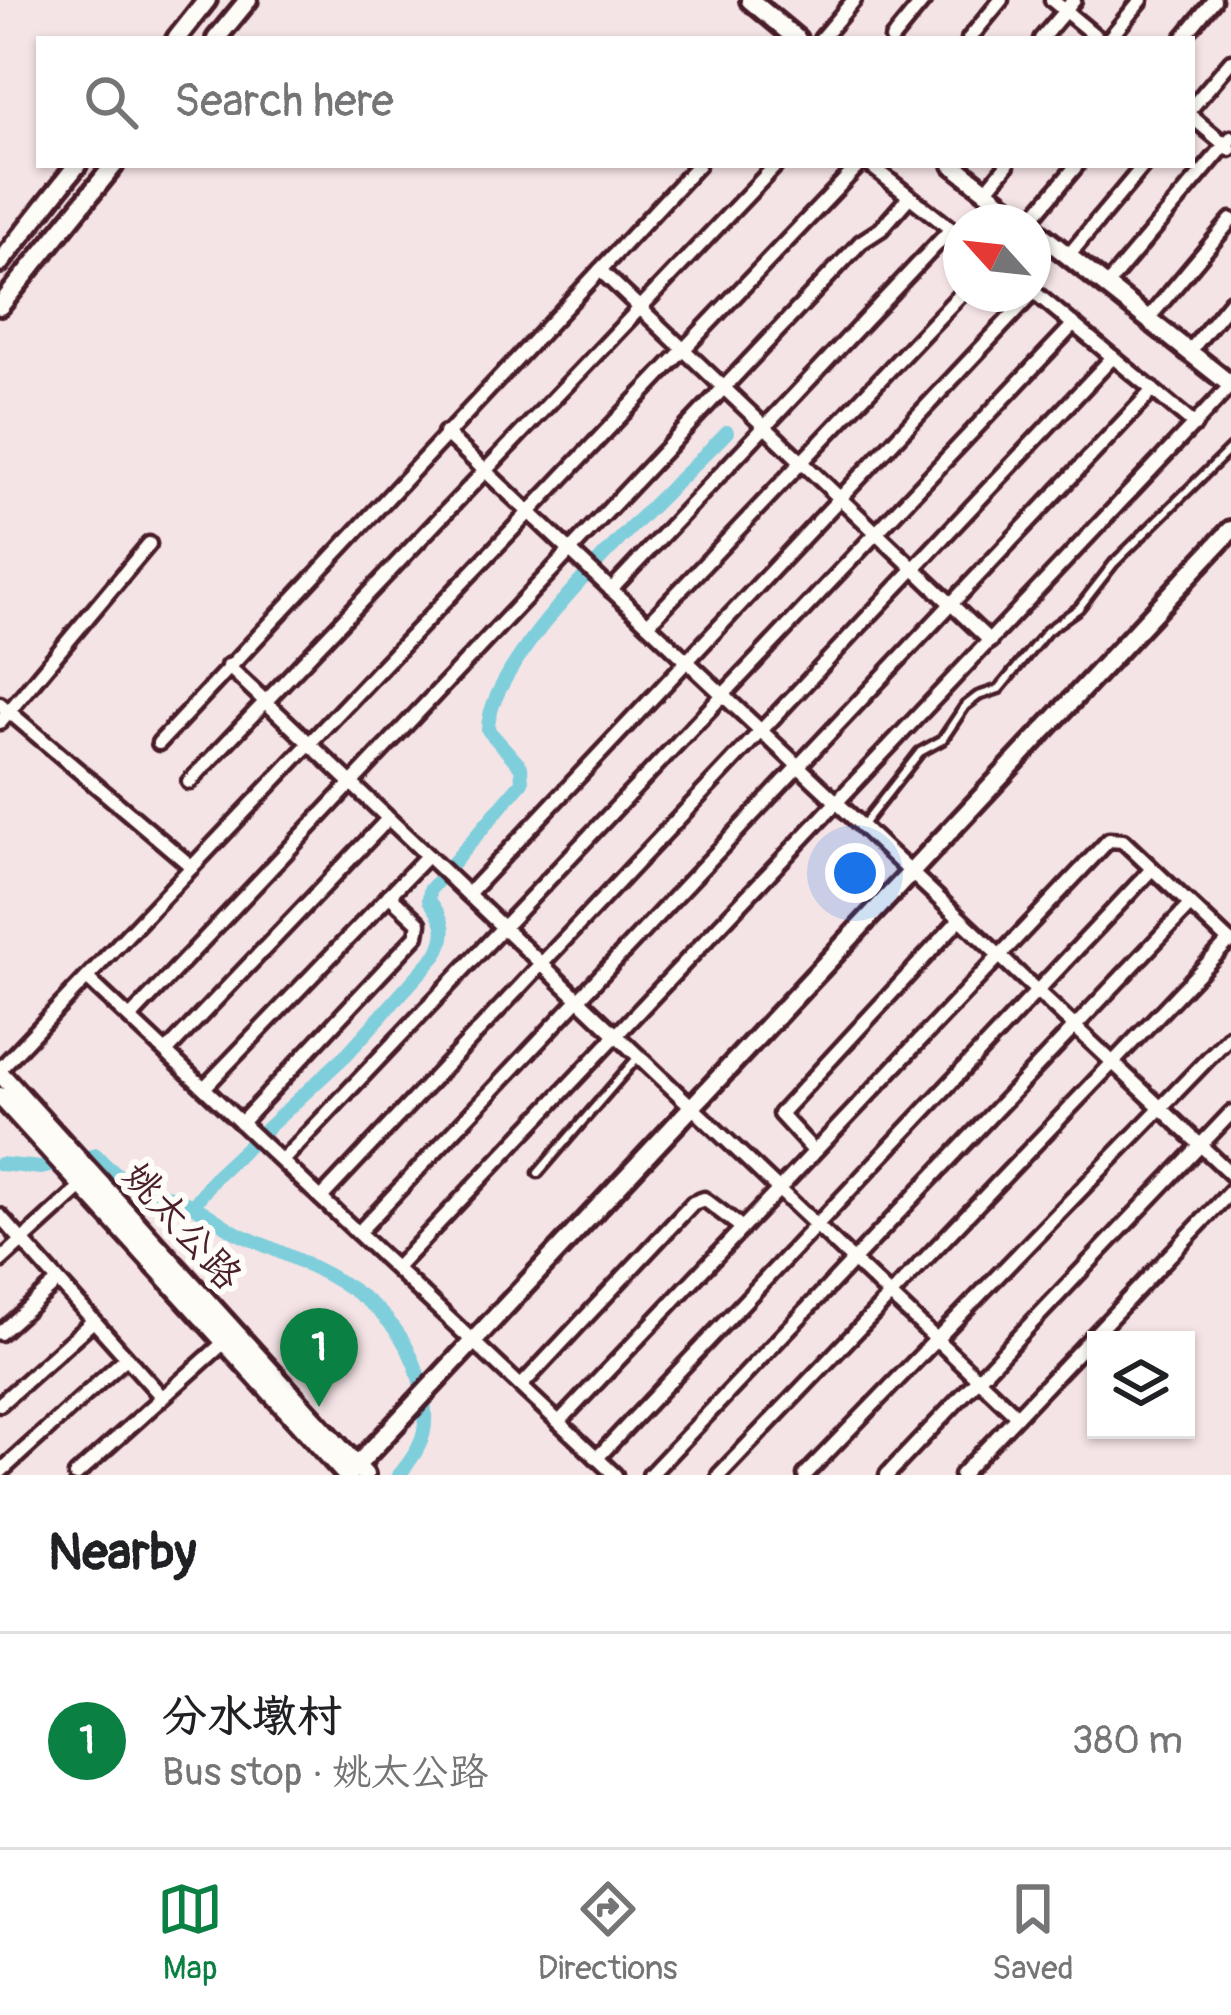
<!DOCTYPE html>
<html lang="en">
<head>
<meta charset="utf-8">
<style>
  body { margin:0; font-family:Pangolin,"LXGW WenKai TC",sans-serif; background:#f6f6f6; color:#202124 }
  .controls { position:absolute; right:36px; bottom:36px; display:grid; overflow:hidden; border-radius:0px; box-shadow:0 3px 9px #0004 }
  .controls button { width:108px; height:108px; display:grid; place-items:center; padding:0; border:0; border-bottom:3px solid #e0e0e0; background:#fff; color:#202124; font:60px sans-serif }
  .compass { position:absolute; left:943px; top:204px; width:108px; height:108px; border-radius:50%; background:#fff; box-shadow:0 3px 9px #0004; rotate:297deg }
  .you { position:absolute; left:855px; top:873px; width:42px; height:42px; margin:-30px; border:9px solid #fff; border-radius:50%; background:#1a73e8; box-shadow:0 0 0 18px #1a73e833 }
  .badge { display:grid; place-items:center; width:78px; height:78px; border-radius:50%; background:#0b8043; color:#fff; font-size:39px; font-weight:700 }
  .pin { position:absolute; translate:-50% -99px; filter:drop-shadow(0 3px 6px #0008) }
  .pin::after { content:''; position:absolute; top:63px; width:42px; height:36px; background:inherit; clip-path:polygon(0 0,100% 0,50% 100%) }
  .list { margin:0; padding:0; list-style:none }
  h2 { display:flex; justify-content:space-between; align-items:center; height:156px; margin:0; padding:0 48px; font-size:51px }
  h2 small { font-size:39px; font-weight:400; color:#757577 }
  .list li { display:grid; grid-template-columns:78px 1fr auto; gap:36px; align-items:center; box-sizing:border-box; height:216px; padding:0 48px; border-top:3px solid #e0e0e0 }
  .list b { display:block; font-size:45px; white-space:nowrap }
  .list p { margin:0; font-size:39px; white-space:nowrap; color:#757577 }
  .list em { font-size:39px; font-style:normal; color:#757577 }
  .icon { flex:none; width:66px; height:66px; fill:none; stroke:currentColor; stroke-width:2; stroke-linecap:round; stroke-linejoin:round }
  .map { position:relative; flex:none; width:1231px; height:1475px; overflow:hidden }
  .search { position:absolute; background:#fff; box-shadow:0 3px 9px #0004; left:36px; right:36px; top:36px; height:132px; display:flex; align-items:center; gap:30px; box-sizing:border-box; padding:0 42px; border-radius:0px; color:#757577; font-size:45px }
  .sheet { height:372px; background:#fff }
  nav { display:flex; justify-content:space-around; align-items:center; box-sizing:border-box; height:168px; border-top:3px solid #e0e0e0; background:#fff; font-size:33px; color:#757577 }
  nav a { display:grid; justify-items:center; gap:6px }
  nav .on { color:#0b8043 }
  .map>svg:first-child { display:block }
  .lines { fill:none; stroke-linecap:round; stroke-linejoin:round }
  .canal { stroke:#7fcedb; stroke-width:14 }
  .lane-casing { stroke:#4a1f2b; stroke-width:15 }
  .street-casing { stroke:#4a1f2b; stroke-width:21 }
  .secondary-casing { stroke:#4a1f2b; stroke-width:26 }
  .lane { stroke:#fdfcf7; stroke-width:6 }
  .street { stroke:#fdfcf7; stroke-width:12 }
  .secondary { stroke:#fdfcf7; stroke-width:16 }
  .labels { text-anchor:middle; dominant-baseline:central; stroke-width:12; stroke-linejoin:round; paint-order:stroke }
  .street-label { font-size:39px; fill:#4a1f2b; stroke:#fdfcf7 }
</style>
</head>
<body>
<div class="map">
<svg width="1231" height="1475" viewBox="0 0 1231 1475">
  <rect width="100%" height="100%" fill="#f5e4e6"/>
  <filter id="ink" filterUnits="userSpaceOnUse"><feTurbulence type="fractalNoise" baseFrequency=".00833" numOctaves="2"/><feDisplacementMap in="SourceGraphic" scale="24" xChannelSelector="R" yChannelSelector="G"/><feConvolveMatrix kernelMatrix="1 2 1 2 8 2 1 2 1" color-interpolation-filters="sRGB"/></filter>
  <g filter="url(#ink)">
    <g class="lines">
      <g class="canal">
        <path d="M0,1164L41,1168L96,1155C126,1190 154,1188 193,1206C210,1214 224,1227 241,1235C317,1269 404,1297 422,1390C430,1429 424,1445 399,1475"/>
        <path d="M193,1206L216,1176L346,1055L437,954C449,931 444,920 429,900L430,890L522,782L521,767L488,730C488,653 671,491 727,432"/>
      </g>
      <defs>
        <g id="lane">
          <path d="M862,826L920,752L942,740L965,706L978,696L999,689L1047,631L1079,608L1114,563L1231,448"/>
          <path d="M538,1173L637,1058"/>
        </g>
        <g id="street">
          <path d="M1052,0L1099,39"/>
          <path d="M821,39L854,0"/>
          <path d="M892,39L924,0"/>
          <path d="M969,39L1001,0"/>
          <path d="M1041,39L1074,0"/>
          <path d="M1109,39L1141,0"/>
          <path d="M1182,39L1214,0"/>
          <path d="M1192,107L1231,61"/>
          <path d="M1192,117L1230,149"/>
          <path d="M870,165L961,237"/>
          <path d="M986,191L1007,165"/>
          <path d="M1029,222L1077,165"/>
          <path d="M1068,256L1144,165"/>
          <path d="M600,270L990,641"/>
          <path d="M1106,286L1231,138"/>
          <path d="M1033,291L1195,425"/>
          <path d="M1148,319L1231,220"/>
          <path d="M1189,352L1231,301"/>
          <path d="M445,433L1231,1174"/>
          <path d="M611,590L951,229"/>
          <path d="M648,624L961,294"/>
          <path d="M228,666L1017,1416"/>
          <path d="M0,704L192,867"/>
          <path d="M0,722L149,544"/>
          <path d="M159,743L698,165"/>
          <path d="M189,782L776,165"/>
          <path d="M468,894L1032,294"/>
          <path d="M87,978L615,1475"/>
          <path d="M130,1018L861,242L881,229L909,197"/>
          <path d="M166,1052L388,819"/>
          <path d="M0,1069L859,165"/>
          <path d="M204,1088L427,856"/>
          <path d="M241,1123L417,935L419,923L389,895"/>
          <path d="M814,1151L780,1114L960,919"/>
          <path d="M282,1161L1074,324"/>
          <path d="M321,1198L1113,357"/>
          <path d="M0,1216L162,1397"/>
          <path d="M358,1233L1153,390"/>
          <path d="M0,1261L88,1181"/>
          <path d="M396,1268L1231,385"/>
          <path d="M0,1333L57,1282"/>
          <path d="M521,1386L693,1203L704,1199L741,1227"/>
          <path d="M0,1404L92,1322"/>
          <path d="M559,1422L1109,840L1123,841L1231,943"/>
          <path d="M597,1458L1152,869"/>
          <path d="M0,1472L126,1358"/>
          <path d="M76,1475L229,1338"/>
          <path d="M650,1475L1190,905"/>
          <path d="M719,1475L1229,941"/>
          <path d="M805,1475L1231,1035"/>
          <path d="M887,1475L1231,1113"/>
          <path d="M961,1475L1231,1191"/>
        </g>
        <g id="secondary">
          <path d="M750,0L797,39"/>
          <path d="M176,39L207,0"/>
          <path d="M216,39L248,0"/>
          <path d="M953,165L1026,222"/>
          <path d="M1033,228L1231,385"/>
          <path d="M0,263L77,165"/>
          <path d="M0,306L114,165"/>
          <path d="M0,1073L365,1475"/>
          <path d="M0,1096L346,1475"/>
          <path d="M348,1475L1231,530"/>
        </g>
      </defs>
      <use href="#lane" class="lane-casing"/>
      <use href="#street" class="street-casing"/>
      <use href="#secondary" class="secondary-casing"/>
      <use href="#lane" class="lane"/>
      <use href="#street" class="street"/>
      <use href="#secondary" class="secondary"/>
    </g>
  </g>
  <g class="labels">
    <g class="street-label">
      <text transform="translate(182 1226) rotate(48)">姚太公路</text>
    </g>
  </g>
</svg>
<div class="controls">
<button><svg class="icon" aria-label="layers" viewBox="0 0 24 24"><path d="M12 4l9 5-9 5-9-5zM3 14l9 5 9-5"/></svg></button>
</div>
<svg class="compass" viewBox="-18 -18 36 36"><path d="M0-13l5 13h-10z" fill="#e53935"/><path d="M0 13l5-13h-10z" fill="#757577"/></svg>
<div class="you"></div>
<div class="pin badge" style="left:319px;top:1407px">1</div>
<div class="search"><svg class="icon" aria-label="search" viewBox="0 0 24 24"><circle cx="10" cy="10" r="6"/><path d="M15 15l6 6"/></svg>Search here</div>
</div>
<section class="sheet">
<h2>Nearby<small></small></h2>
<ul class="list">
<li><span class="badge">1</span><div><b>分水墩村</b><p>Bus stop · 姚太公路</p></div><em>380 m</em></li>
</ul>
</section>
<nav>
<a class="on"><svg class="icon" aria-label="map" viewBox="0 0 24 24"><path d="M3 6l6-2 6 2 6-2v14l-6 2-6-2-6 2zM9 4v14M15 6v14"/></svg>Map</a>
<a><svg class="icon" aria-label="directions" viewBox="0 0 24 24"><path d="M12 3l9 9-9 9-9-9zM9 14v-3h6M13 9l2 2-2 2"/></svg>Directions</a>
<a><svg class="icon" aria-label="saved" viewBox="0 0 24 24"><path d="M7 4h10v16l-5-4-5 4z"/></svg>Saved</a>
</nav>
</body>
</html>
